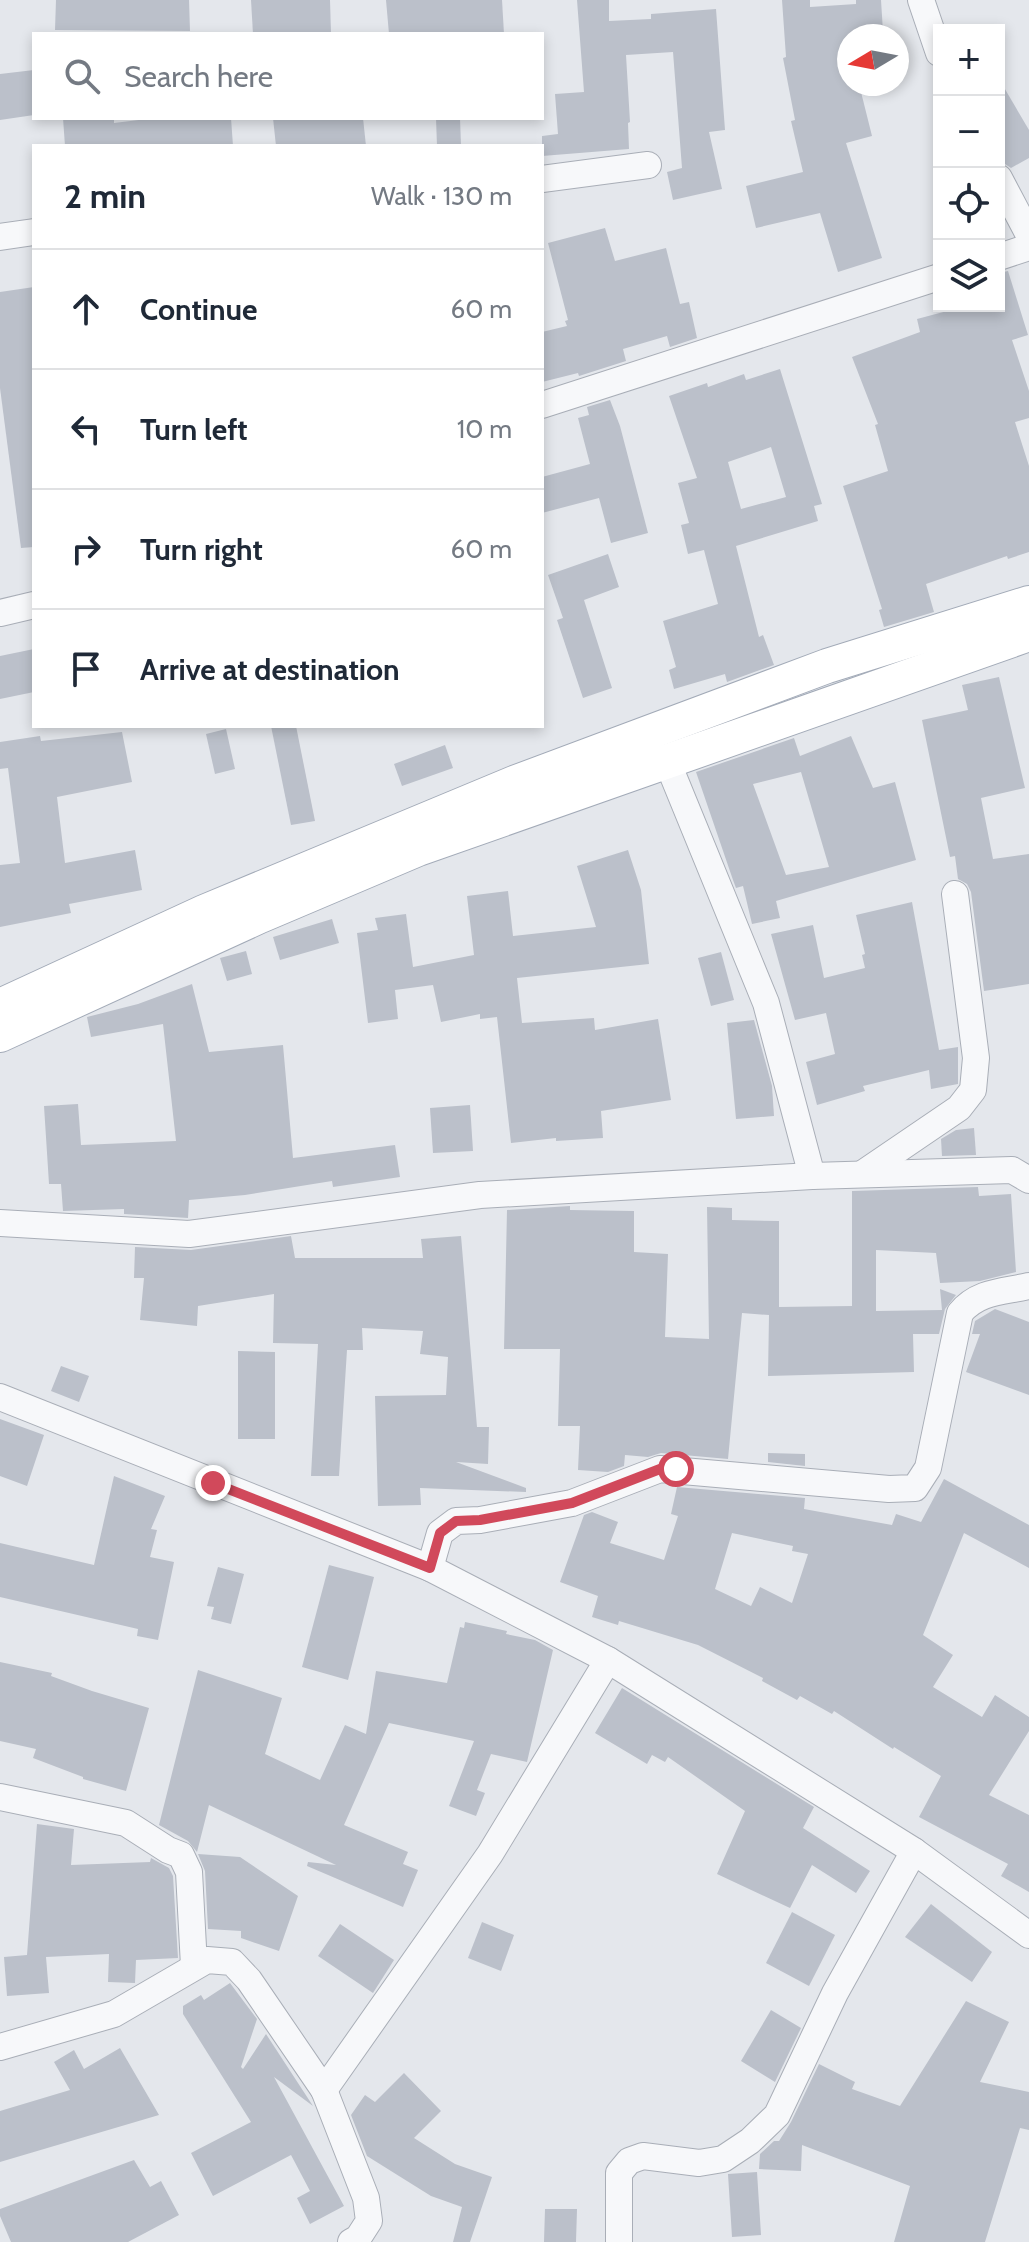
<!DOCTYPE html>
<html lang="en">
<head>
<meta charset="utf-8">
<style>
  body { margin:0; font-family:Cabin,sans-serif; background:#f6f6f7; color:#1f2937 }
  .controls { position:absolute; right:24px; top:24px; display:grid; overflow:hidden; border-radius:0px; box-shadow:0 4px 12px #0003 }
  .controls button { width:72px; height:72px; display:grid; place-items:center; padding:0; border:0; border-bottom:2px solid #e0e1e3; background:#fff; color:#1f2937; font:40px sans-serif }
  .compass { position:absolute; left:837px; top:24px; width:72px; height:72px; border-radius:50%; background:#fff; box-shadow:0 4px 12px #0003; rotate:260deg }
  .stop { position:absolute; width:24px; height:24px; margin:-18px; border:6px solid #d1495b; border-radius:50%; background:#fff }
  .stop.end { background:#d1495b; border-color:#fff; box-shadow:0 2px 8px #0008 }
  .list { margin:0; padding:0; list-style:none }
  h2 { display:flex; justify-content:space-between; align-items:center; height:104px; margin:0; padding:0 32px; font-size:34px }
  h2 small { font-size:26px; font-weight:400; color:#747a83 }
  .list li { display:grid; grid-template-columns:52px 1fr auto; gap:24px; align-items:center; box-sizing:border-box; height:120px; padding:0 32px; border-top:2px solid #e0e1e3 }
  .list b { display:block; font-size:30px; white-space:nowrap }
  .list em { font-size:26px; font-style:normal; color:#747a83 }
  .icon { flex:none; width:44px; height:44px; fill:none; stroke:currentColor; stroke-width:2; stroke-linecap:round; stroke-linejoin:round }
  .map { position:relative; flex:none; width:1029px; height:2242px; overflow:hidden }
  .search { position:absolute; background:#fff; box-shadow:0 4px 12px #0003; left:32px; top:32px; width:512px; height:88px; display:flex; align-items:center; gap:20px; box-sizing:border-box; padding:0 28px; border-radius:0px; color:#747a83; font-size:30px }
  .panel { position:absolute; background:#fff; box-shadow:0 4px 12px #0003; left:32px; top:144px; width:512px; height:584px; border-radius:0px }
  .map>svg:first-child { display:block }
  .building { fill:#bbc0ca; fill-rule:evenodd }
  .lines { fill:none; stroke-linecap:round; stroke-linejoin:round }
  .minor-casing { stroke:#a9aeb7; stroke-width:28 }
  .major-casing { stroke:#a3abb8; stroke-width:36 }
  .minor { stroke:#f7f8fa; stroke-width:26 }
  .major { stroke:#fff; stroke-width:34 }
  .route { stroke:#d1495b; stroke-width:10 }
</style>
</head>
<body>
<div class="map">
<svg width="1029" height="2242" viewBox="0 0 1029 2242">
  <rect width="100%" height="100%" fill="#e4e7ec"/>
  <g class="building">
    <path d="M56,0H189L190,31L55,30Z"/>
    <path d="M251,0H330L331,34H253Z"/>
    <path d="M386,0H502L504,34H389Z"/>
    <path d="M577,0H609V21L651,19V14L716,9L725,130L709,132L722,189L673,200L667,172L682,168L673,52L626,55L630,122L628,123L629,149L542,156V136L558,134L555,94L584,92Z"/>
    <path d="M782,0H810V7L856,4V0H881L883,32L849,34V84H859L872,136L846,143L882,258L838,272L820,213L756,228L746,186L803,172L791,121L795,120L783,58L786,57Z"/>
    <path d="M34,70V115L0,120V74Z"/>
    <path d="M999,79L1029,130V158L1011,168L1005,164L999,152Z"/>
    <path d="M63,118H114V123L155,118H231L233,146H65Z"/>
    <path d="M273,118H363L366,146H276Z"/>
    <path d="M436,118H460L461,146H437Z"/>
    <path d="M605,228L615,261L666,248L680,304L689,302L697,338L670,347L667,336L623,349L626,361L579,376L578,373L542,382V332L567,326L565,321L568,320L548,243Z"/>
    <path d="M1008,271L1028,335L1012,340L1029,391V418L1015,422L1029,466V552L1008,559L1007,556L926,584L934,612L884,627L879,610L882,609L843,486L888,471L875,425L878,424L852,357L920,332L917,319L966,306H999V273Z"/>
    <path d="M34,287V547L21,548L0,388V292Z"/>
    <path d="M780,369L822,504L814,506L818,521L736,546L759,637L763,635L774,665L727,682L725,674L674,689L669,670L676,667L663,621L718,604L704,550L688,554L681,525L689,523L678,483L697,478L669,396L707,383L708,387L744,374L746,380ZM771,447L786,497L741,509L728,462Z"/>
    <path d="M610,400L620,426L648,533L611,543L599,498L542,513V477L590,464L578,418L589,415L587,407Z"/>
    <path d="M608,554L619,587L584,600L612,688L583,698L557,620L563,618L548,575Z"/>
    <path d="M34,649V692L0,699V656Z"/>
    <path d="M999,677L1025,788L981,798L993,859L1029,854V984L984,991L971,892L967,884L958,879L955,856L950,857L922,720L968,710L962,685Z"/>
    <path d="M271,726H296L315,821L291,825Z"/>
    <path d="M226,729L235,769L215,774L206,734Z"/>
    <path d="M122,732L132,782L57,797L65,863L135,850L142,890L69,904L71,913L0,927V865L20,863L8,768L0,769V742L40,736L41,741Z"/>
    <path d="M851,736L873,788L895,782L916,860L776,901L780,918L752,924L743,886L736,888L733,880L696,772L794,738L800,756ZM801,772L829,867L786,875L753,784Z"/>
    <path d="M445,745L453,768L402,786L394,764Z"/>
    <path d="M628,850L641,890L649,964L517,978L522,1023L594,1018L595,1030L658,1019L671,1100L601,1111L603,1138L556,1141V1138L511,1143L497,1017L480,1019V1014L441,1022L433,985L395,990L398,1019L368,1023L357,933L378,930L375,918L406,914L413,967L474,955L467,896L508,891L513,936L596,927L577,866Z"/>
    <path d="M912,902L939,1050L958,1047V1084L931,1089L929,1070L863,1086L865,1091L817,1105L806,1062L835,1054L826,1013L795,1020L771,934L813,925L824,978L865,968L862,955L865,954L856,915Z"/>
    <path d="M332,919L339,943L280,960L273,937Z"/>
    <path d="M246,951L252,974L227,981L220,958Z"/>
    <path d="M721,952L734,1000L711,1006L698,958Z"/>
    <path d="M192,984L209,1052L283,1045L293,1158L395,1145L400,1177L333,1187L332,1181L245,1195L189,1200L188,1218L124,1214V1209L63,1211L61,1184H49L44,1106L78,1104L81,1145L176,1141L163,1024L91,1037L87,1017L138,1004Z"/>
    <path d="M754,1020L772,1086L774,1116L736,1119L727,1023Z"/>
    <path d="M470,1105L473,1151L433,1153L430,1108Z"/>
    <path d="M974,1128L976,1155L942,1156L941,1139L956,1130Z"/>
    <path d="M978,1187L979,1196L1011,1194L1016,1272L980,1281L940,1283L936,1253L876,1250V1311L942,1310L940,1289L956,1295L945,1309L939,1334H913L914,1372L768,1376L769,1315L742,1313L728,1459L661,1453L648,1457L625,1455L624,1466L608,1472L578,1470L580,1426H558L560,1349H504L507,1210L570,1206V1210L634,1211V1252L668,1254L665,1337L709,1339L707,1207L732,1208V1220L779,1221V1307L852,1306V1191Z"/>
    <path d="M291,1236L295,1258H423L421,1239L461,1236L477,1427H489L488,1464L456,1462L526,1488V1492L420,1488L421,1505L378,1506L375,1396L446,1395L448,1357L420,1354L423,1331L362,1328L363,1350H347L339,1476H311L318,1344L273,1343L274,1294L198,1306L197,1326L140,1320L144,1278H134L135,1247L191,1250Z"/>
    <path d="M995,1309L1029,1322V1395L966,1372L980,1334H972L975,1321Z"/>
    <path d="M238,1351L275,1352V1439H238Z"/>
    <path d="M61,1366L89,1376L79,1402L51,1391Z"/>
    <path d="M0,1419L44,1435L27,1486L0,1476Z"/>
    <path d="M768,1453L805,1454V1466L768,1462Z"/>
    <path d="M114,1476L165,1496L151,1529L157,1530L150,1557L174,1562L158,1640L137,1636L138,1629L0,1597V1543L94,1565Z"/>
    <path d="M944,1479L1029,1525V1568L964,1533L923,1635L953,1655L933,1687L982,1717L995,1695L1029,1717V1731L989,1795L1029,1815V1892L1001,1876L1008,1864L919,1817L941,1776L894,1747L893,1749L834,1711L832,1714L800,1696L797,1700L762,1681L763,1678L698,1645L619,1621L618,1625L592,1617L598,1596L560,1582L584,1515L592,1512L618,1522L610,1543L664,1560L678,1516L671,1514L677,1487L805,1498L804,1509L892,1525L896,1514L921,1522ZM732,1533L793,1546L792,1551L808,1554L792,1603L760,1587L751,1606L715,1589Z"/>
    <path d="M329,1565L374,1577L348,1680L302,1667Z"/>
    <path d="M218,1567L244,1574L231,1624L211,1619L214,1607L207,1606Z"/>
    <path d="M465,1622L507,1631L506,1634L535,1640L553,1650L527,1762L491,1754L477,1790L485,1793L476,1816L449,1806L474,1741L389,1723L344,1825L408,1852L403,1864L418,1870L403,1907L307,1866L308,1862L336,1865L209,1805L197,1852L188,1841L159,1825L198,1670L282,1698L265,1754L320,1780L345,1725L366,1734L376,1671L447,1683L460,1627L464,1628Z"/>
    <path d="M0,1662L52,1673L51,1676L92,1691L149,1708L126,1791L83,1779V1777L33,1758L36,1749L0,1741Z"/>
    <path d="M622,1688L814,1807L803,1828L870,1871L856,1893L812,1865L790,1908L717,1874L745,1811L668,1757L665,1762L652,1755L647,1764L595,1733Z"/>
    <path d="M37,1824L74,1829L71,1865L150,1862L151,1858L169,1868L173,1876L178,1958L136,1960L135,1983L108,1982L109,1954L46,1957L49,1993L7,1996L4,1957L27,1955Z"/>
    <path d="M198,1854L240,1857L298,1896L279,1951L241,1938V1931L208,1929L205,1871Z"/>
    <path d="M931,1904L992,1952L972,1982L905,1937Z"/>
    <path d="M792,1912L835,1935L809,1986L766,1963Z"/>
    <path d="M482,1922L514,1935L501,1971L468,1958Z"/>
    <path d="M340,1924L394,1960L373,1993L318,1956Z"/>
    <path d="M230,1983L257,2019L241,2067L243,2069L266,2034L313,2106L274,2077L344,2206L310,2224L297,2198L310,2191L291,2155L213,2196L191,2153L251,2122L183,2014V2006L201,1995L204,2000Z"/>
    <path d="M966,2001L1009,2022L980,2082L1029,2092V2130L1020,2128L985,2242H894L910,2186L802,2145L801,2171L759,2169L760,2154L774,2141H779L791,2122L819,2064L855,2082L852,2089L900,2106Z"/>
    <path d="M771,2010L801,2028L775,2082L741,2061Z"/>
    <path d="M120,2048L159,2115L0,2162V2111L70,2090L54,2062L74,2050L84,2069Z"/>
    <path d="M404,2073L441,2111L414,2138L455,2164L492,2177L470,2242H453L462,2207L431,2196L367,2156L351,2115L365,2095L375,2102Z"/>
    <path d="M134,2160L150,2187L161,2181L179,2215L128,2242H11L0,2216V2209Z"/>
    <path d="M757,2172L761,2235L732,2237L728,2174Z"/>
    <path d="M545,2209H577L576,2242H544Z"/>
  </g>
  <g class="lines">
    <defs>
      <g id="minor">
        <path d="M921,0L939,53"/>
        <path d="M999,178L1029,235"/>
        <path d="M542,179L648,165"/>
        <path d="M0,237L34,232"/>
        <path d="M999,257L1029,247"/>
        <path d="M542,405L939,277"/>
        <path d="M0,613L34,605"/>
        <path d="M667,761L766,1003L812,1176"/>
        <path d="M862,1174L959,1108L973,1090L976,1058L955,894"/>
        <path d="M0,1223L189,1234L480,1195L812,1176L1012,1170L1029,1180"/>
        <path d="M0,1397L430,1568L608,1660L914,1851L1029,1935"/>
        <path d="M430,1568L440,1533L456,1521L480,1520L572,1503L660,1469L889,1489L915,1488L928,1468L960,1313C978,1291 1003,1292 1029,1286"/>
        <path d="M0,1797L126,1823L168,1850L181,1855L189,1872L194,1966"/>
        <path d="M0,2047L114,2014L207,1960L232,1962L249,1980L324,2090L366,2198L369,2221L358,2238L351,2242"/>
        <path d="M324,2090L490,1854L608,1660"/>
        <path d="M619,2242V2173L629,2161L643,2156L699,2163L723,2159L750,2141L777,2115L835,1993L914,1851"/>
      </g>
      <g id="major">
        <path d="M0,1006L204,912L514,783L827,666L1029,603"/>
        <path d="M0,1035L260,916L418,849L1029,634"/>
      </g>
    </defs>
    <use href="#minor" class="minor-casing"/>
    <use href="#major" class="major-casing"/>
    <use href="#minor" class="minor"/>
    <use href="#major" class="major"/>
  </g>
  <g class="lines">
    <path class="route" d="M213,1483L430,1568L440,1533L456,1521L480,1520L572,1503L660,1469H676"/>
  </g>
</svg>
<div class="controls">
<button>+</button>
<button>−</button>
<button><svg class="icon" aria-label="locate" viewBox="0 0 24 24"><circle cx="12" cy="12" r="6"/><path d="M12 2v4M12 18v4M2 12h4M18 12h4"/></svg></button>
<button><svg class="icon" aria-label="layers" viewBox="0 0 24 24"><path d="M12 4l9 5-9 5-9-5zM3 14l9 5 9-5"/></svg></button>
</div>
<svg class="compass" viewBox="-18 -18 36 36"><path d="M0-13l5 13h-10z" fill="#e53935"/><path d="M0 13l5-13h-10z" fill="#747a83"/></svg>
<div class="stop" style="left:676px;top:1469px"></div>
<div class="stop end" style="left:213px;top:1483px"></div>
<div class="search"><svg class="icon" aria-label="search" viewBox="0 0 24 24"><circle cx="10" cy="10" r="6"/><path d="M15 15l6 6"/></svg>Search here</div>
<section class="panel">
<h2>2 min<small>Walk · 130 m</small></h2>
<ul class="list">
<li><svg class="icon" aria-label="ahead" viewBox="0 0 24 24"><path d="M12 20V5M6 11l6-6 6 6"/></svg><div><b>Continue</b></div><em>60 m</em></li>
<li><svg class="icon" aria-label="left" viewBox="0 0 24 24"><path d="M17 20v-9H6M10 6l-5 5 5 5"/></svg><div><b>Turn left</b></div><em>10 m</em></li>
<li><svg class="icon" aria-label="right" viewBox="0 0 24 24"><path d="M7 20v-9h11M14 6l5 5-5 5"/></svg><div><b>Turn right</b></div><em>60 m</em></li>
<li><svg class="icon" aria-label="arrive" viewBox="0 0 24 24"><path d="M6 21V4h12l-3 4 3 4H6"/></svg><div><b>Arrive at destination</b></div></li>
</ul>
</section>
</div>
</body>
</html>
